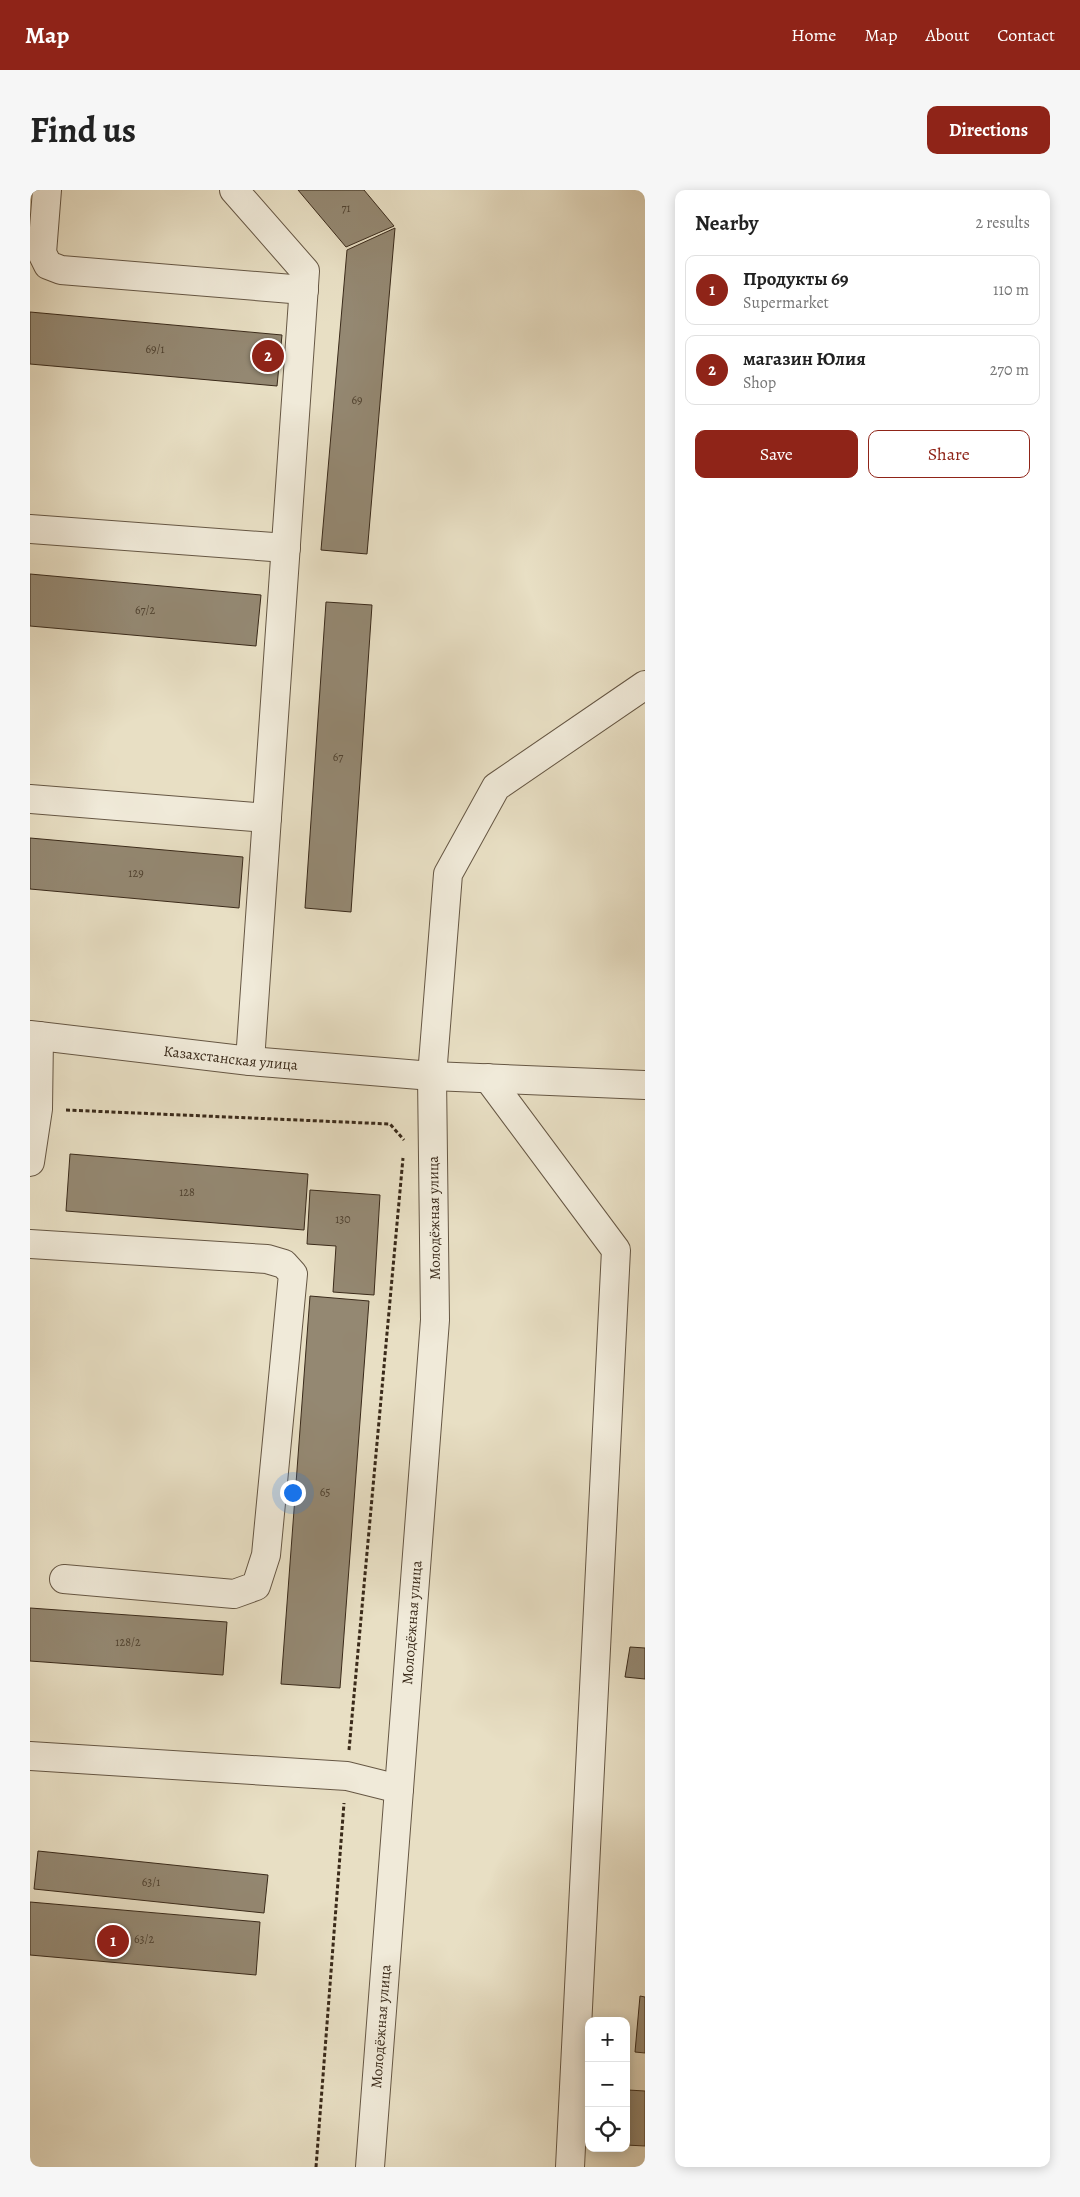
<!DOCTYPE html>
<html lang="en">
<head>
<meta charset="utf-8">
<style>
  body { margin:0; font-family:Alegreya,serif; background:#f6f6f6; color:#222 }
  .controls { position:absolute; right:15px; bottom:15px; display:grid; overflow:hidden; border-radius:10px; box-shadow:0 2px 12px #0003 }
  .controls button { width:45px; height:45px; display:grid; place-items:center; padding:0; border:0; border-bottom:1px solid #e0e0e0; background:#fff; color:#222; font:25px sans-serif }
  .you { position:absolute; left:262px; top:1302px; width:18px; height:18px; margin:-12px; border:4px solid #fff; border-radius:50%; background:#1a73e8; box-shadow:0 0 0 8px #1a73e833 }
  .badge { display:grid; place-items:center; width:32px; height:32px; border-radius:50%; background:#8f2418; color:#fff; font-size:16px; font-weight:700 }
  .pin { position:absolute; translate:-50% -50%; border:2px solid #fff; box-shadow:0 1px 5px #0006 }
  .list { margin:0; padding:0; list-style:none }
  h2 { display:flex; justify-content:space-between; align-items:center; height:65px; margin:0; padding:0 20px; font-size:21px }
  h2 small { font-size:16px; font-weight:400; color:#767676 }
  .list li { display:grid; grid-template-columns:32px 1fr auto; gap:15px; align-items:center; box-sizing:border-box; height:70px; margin:0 10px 10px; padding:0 10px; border:1px solid #e0e0e0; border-radius:10px }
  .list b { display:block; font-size:19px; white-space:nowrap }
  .list p { margin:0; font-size:16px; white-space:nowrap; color:#767676 }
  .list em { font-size:16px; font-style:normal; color:#767676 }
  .actions { display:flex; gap:10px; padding:15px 20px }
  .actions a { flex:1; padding:11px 0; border:1px solid #8f2418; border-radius:10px; text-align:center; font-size:18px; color:#8f2418 }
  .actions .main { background:#8f2418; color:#fff }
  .icon { flex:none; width:28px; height:28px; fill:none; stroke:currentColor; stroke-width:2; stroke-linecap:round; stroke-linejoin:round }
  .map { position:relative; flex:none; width:615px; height:1977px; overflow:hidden; border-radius:10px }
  header { display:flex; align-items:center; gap:30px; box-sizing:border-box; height:70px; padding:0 25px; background:#8f2418; color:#fff }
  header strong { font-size:24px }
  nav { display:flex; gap:28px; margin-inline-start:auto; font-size:18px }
  .intro { display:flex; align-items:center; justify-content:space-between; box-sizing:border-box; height:120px; padding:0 30px }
  h1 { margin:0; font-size:35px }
  .button { padding:12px 22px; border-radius:10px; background:#8f2418; color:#fff; font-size:18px; font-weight:700 }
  main { display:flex; gap:30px; padding:0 30px }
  aside { flex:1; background:#fff; border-radius:10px; box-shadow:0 2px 12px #0003 }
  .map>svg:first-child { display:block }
  .building { fill:#948872; stroke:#3a2a1a }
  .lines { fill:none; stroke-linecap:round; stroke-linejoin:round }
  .minor-casing { stroke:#665744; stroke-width:30 }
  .path { stroke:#3a2a1a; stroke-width:3; stroke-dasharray:4 2.5; stroke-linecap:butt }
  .minor { stroke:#f0ead9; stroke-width:28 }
  .labels { text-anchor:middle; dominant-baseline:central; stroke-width:4.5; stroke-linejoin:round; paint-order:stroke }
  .number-label { font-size:12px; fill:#504230 }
  .street-label { font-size:15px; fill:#3a2a1a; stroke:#f0ead9 }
</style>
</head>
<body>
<header>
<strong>Map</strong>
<nav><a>Home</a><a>Map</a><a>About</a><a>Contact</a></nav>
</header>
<div class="intro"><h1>Find us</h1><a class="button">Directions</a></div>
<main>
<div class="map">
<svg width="615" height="1977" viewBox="0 0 615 1977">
  <rect width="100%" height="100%" fill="#e8dfc4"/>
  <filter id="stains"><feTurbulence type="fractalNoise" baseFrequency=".004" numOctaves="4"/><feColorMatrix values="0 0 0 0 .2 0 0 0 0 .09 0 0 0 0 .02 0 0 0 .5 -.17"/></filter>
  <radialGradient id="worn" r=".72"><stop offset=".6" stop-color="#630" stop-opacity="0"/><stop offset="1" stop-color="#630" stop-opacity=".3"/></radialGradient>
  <g class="building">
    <path d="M268,0H334L364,36L316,57Z"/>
    <path d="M365,38L337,364L291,360L317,60Z"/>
    <path d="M0,122L252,145L247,196L0,174Z"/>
    <path d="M0,384L231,405L226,456L0,436Z"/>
    <path d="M296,412L342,415L321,722L275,718Z"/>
    <path d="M0,648L213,667L209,718L0,699Z"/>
    <path d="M40,964L278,984L274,1040L36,1021Z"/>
    <path d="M280,1000L350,1005L344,1105L303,1102L306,1056L277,1054Z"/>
    <path d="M280,1106L339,1111L310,1498L251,1494Z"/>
    <path d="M0,1418L197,1432L193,1485L0,1471Z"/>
    <path d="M600,1457L615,1458V1489L595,1487Z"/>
    <path d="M8,1661L238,1685L234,1723L4,1699Z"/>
    <path d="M0,1712L230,1732L226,1785L0,1765Z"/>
    <path d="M610,1806L615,1807V1863L605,1862Z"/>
    <path d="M598,1900L615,1901V1956L596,1955Z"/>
  </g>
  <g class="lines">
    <defs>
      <g id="minor">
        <path d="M17,0L12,63L18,75L31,80L274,100"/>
        <path d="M204,0L275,81L220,871"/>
        <path d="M0,339L256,358"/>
        <path d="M0,609L237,628"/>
        <path id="s1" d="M0,845L220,871L402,886L615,895"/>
        <path d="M458,888L586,1060L540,1977"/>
        <path d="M0,972L8,919L9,846"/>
        <path d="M0,1054L237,1069L254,1074L263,1084L236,1365L226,1396L204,1404L34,1389"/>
        <path d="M0,1566L317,1586L369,1599"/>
        <path id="s2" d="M340,1977L405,1130L402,886L418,684L466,597L615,495"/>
      </g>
    </defs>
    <use href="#minor" class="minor-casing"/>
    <g class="path">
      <path d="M36,920L360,934L374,950"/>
      <path d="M319,1560L373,968"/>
      <path d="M286,1977L314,1613"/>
    </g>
    <use href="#minor" class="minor"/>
  </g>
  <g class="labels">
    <g class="number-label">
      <text x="316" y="18">71</text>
      <text x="125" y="159">69/1</text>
      <text x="327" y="210">69</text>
      <text x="115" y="420">67/2</text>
      <text x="308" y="567">67</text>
      <text x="106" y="683">129</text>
      <text x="157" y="1002">128</text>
      <text x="313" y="1029">130</text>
      <text x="295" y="1302">65</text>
      <text x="98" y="1452">128/2</text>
      <text x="121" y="1692">63/1</text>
      <text x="114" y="1749">63/2</text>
    </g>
    <g class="street-label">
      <text stroke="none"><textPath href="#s1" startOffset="202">Казахстанская улица</textPath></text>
      <text transform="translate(404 1028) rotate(-91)">Молодёжная улица</text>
      <text stroke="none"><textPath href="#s2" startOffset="546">Молодёжная улица</textPath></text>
      <text stroke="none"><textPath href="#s2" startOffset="141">Молодёжная улица</textPath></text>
    </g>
  </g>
  <rect width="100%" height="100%" filter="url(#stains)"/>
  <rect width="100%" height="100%" fill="url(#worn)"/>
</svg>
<div class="controls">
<button>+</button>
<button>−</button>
<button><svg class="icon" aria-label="locate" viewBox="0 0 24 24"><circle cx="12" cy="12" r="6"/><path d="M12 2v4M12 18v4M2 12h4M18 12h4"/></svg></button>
</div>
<div class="you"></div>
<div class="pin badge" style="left:83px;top:1751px">1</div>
<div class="pin badge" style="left:238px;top:166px">2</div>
</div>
<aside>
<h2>Nearby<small>2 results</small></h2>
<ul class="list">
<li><span class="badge">1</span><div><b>Продукты 69</b><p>Supermarket</p></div><em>110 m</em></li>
<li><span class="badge">2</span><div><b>магазин Юлия</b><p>Shop</p></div><em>270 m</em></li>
</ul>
<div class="actions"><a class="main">Save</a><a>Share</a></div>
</aside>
</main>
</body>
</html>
